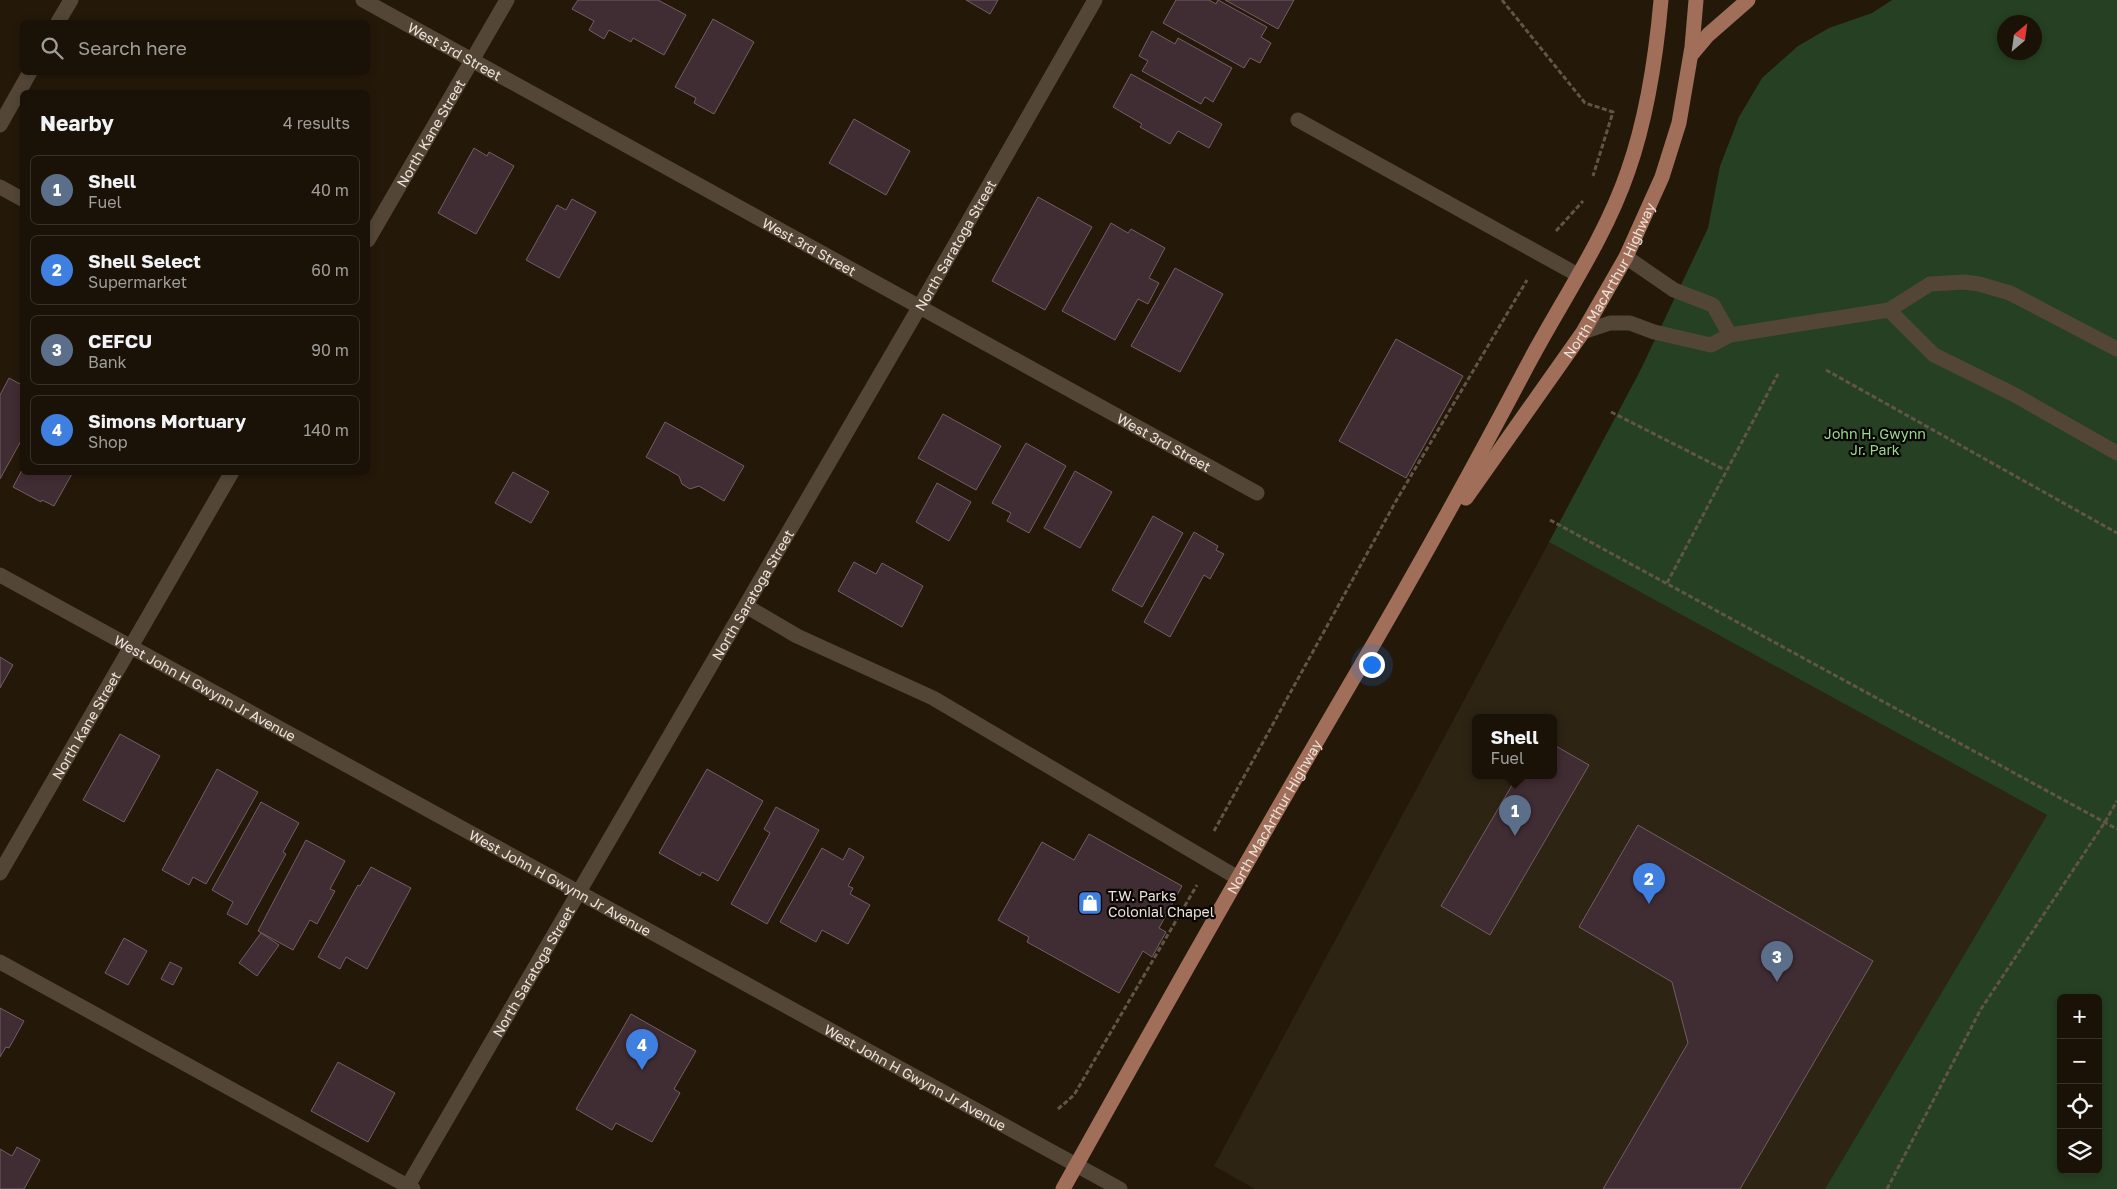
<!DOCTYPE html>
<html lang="en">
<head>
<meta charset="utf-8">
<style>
  body { margin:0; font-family:"Golos Text",sans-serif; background:#282015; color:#f1f3f6 }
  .controls { position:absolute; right:15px; bottom:15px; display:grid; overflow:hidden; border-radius:8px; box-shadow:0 2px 8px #0003 }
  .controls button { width:45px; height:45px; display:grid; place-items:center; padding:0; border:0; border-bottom:1px solid #393228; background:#1b1207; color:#f1f3f6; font:25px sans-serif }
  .compass { position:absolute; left:1997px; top:15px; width:45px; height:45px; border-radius:50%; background:#1b1207; box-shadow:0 2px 8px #0003; rotate:29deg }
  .you { position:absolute; left:1371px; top:664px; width:18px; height:18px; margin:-12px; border:4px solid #fff; border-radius:50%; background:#1a73e8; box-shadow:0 0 0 8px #1a73e833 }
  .badge { display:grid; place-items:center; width:32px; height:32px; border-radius:50%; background:#2563eb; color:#fff; font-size:16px; font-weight:700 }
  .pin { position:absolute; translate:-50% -41px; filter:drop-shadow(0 1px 2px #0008) }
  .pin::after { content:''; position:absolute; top:26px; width:18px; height:15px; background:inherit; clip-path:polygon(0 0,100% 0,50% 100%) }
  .popup { position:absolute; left:1472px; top:714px; width:85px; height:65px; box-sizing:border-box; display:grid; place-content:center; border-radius:8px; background:#1b1207; filter:drop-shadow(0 1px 4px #0005); font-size:16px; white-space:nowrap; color:#a09e9b }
  .popup b { font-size:19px; color:#f1f3f6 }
  .popup::after { content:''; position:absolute; left:50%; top:100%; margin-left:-10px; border:10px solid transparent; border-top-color:#1b1207 }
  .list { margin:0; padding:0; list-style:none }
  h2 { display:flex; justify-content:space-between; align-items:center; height:65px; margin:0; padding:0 20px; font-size:21px }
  h2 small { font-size:16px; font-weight:400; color:#a09e9b }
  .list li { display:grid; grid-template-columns:32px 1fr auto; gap:15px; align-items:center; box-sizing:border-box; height:70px; margin:0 10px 10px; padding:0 10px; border:1px solid #393228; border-radius:8px }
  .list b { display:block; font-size:19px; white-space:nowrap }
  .list p { margin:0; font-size:16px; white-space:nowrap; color:#a09e9b }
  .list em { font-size:16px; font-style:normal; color:#a09e9b }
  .icon { flex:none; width:28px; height:28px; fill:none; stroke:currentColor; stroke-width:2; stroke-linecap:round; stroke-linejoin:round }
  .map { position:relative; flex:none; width:2117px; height:1189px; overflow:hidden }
  .search { position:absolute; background:#1b1207; box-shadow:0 2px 8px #0003; left:20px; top:20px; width:350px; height:55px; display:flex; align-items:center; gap:12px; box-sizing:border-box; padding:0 18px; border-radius:8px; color:#a09e9b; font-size:19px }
  .panel { position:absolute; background:#1b1207; box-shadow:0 2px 8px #0003; left:20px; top:90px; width:350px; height:385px; border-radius:8px }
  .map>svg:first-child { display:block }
  .commercial { fill:#2d2414; fill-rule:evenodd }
  .green { fill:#254022; fill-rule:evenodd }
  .building { fill:#402c33; stroke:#745d64 }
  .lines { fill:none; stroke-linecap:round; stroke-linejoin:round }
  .path { stroke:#615548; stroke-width:3; stroke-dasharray:5 2.5; stroke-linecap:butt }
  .minor { stroke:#534636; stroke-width:15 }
  .major { stroke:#a06e59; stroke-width:15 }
  .labels { text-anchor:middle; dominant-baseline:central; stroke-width:4.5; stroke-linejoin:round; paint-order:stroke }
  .street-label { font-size:14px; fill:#ece3da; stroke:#090502 }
  .park-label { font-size:14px; fill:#98d98e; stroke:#090502 }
  .poi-label { font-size:14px; fill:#ece3da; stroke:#090502; text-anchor:start }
</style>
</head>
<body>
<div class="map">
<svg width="2117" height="1189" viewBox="0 0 2117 1189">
  <rect width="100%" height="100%" fill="#241809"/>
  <path class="commercial" d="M1549,542L2047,815L1825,1189H1255L1214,1166ZM1476,717H1554V775H1476Z"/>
  <path class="green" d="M1892,0H2117V1189H1825L2047,815L1549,542L1640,371L1708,228L1720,166L1739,117L1762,78L1798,46L1829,28L1872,13ZM2004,22H2034V52H2004ZM2061,998H2098V1170H2061Z"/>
  <g class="building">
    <path d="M578,0H658L686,15L664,55L633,38L631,42L609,30L604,39L589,30L594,21L572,9Z"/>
    <path d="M966,0H998L990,14Z"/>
    <path d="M1176,0H1209L1216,4L1218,0L1267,27L1261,37L1271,43L1260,63L1250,58L1244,68L1163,23Z"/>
    <path d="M1225,0H1294L1278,29Z"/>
    <path d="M713,19L754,42L714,114L694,103L696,98L675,87Z"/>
    <path d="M1152,31L1175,44L1178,38L1232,68L1213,102L1205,97L1201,104L1142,71L1148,61L1139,56Z"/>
    <path d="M1131,74L1222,124L1209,148L1178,131L1170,144L1140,127L1142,124L1113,107Z"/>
    <path d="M854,119L910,151L886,195L829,163Z"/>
    <path d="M474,148L487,156L489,152L514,166L476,234L438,213Z"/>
    <path d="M1038,197L1092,227L1045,310L992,281Z"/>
    <path d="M572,199L596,212L559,278L526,260L557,205L566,210Z"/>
    <path d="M1111,223L1128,233L1131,229L1165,248L1149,278L1159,283L1148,304L1138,299L1115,340L1062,311Z"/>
    <path d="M1175,268L1223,294L1180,372L1131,346Z"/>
    <path d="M1396,339L1463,376L1406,478L1339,441Z"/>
    <path d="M9,378L22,385V439L0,479V395Z"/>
    <path d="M943,414L1001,446L976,490L918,458Z"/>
    <path d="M665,422L744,466L724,501L699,486L690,489L682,484L679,476L646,457Z"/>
    <path d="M1026,443L1066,466L1029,533L1007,521L1011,513L992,503Z"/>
    <path d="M22,470V472H73L54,506L42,500L41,502L13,487Z"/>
    <path d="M1075,471L1112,492L1080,548L1044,528Z"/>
    <path d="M513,472L549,492L531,523L495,503Z"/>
    <path d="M937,483L971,502L949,541L916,522Z"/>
    <path d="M1153,516L1183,533L1142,607L1112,590Z"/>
    <path d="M1194,532L1218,546L1216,550L1224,554L1210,579L1204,575L1170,637L1144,622Z"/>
    <path d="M854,562L876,574L882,563L923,586L902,627L838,591Z"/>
    <path d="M0,657L13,665L0,688Z"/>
    <path d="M120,734L160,756L124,822L83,800Z"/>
    <path d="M1554,745L1589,765L1490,935L1441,906L1518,775H1554Z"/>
    <path d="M217,769L258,792L206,884L193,877L189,885L162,870Z"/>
    <path d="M707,769L763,801L718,881L702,872L700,876L659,853Z"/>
    <path d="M261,802L299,823L283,852L286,854L247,925L227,914L233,902L212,890Z"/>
    <path d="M776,807L819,830L767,924L731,904L770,833L764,829Z"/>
    <path d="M1638,825L1873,961L1740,1189H1603L1688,1043L1672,982L1579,927Z"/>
    <path d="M1089,834L1182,886L1159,928L1166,932L1152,957L1143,951L1119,993L1027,942L1029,937L998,920L1042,842L1074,860Z"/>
    <path d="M306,840L345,861L330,889L335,891L317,924L310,920L293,950L258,931Z"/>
    <path d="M822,848L843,860L849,848L864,857L848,886L853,888L850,894L870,905L848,944L822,930L816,942L780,922Z"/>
    <path d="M371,867L411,888L367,969L346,957L340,969L318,957L358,885L360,886Z"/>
    <path d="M261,933L279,945L257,976L239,963Z"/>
    <path d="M124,938L147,951L128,985L105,973Z"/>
    <path d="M170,962L182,968L173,985L161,979Z"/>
    <path d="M0,1008L24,1021L9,1048L6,1047L0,1057Z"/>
    <path d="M631,1014L696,1051L674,1089L680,1093L652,1142L616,1123L612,1130L576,1109Z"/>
    <path d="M338,1062L395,1093L368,1142L311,1111Z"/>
    <path d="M17,1147L40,1160L24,1189H0V1149L12,1156Z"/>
  </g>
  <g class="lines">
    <g class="path">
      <path d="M1502,0L1585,103L1613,112L1593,176"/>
      <path d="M1556,231L1583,201"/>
      <path d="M1826,370L2117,533"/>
      <path d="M1611,412L1725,470"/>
      <path d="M1550,520L2117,829"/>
      <path d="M1667,583L1778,374"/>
      <path d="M1214,831L1396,501L1527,280"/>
      <path d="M1058,1109L1074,1095L1197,885"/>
      <path d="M1887,1189L1981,1009L2105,822L2117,801"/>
    </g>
    <g class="minor">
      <path id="s1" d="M363,0L1257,493"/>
      <path d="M58,22L71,0"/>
      <path d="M1298,120L1578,275"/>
      <path d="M0,125L30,72"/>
      <path d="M0,187L22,199"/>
      <path id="s2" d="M368,240L507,0"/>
      <path d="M1626,257L1674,290L1713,305L1730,335"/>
      <path d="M1889,310L1934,355L2013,394L2117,453"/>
      <path d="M1583,332L1610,323H1630L1654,332L1711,345L1730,335L1889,310L1930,284L1964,282L1979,284L2010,293L2117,349"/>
      <path id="s3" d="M0,575L1120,1189"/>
      <path d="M746,606L797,636L933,698L1238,878"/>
      <path id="s4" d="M0,873L232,472"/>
      <path d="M0,962L413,1189"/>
      <path id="s5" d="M406,1189L920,306L1095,0"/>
    </g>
    <g class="major">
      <path d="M1692,54L1708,35L1748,0"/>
      <path id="s6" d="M1466,498L1583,332L1626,257L1662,177L1679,123L1692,47L1696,0"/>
      <path id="s7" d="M1063,1189C1157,1020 1252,852 1349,686C1411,581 1469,476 1526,368C1560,303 1604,241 1628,171C1647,117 1656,57 1661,0"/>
    </g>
  </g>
  <defs>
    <symbol id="shop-square" viewBox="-11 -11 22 22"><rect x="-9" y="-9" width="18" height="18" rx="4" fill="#3f7fe0" stroke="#090502"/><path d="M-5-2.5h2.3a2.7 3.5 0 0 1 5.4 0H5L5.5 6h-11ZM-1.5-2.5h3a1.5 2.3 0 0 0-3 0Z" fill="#fff"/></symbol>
  </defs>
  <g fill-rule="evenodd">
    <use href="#shop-square" x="1076" y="889" width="28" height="28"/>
  </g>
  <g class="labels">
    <g class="street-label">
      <text stroke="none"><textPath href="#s1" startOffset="105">West 3rd Street</textPath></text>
      <text stroke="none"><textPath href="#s2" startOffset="124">North Kane Street</textPath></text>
      <text stroke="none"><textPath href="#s5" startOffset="1092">North Saratoga Street</textPath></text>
      <text stroke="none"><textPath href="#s1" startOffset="510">West 3rd Street</textPath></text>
      <text stroke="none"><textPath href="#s6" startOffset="261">North MacArthur Highway</textPath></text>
      <text stroke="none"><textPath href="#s1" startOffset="915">West 3rd Street</textPath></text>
      <text stroke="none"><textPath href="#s5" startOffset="688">North Saratoga Street</textPath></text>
      <text stroke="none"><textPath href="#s3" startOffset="234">West John H Gwynn Jr Avenue</textPath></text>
      <text stroke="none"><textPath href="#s4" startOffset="171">North Kane Street</textPath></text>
      <text stroke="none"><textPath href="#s7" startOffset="428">North MacArthur Highway</textPath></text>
      <text stroke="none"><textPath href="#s3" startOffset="639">West John H Gwynn Jr Avenue</textPath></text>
      <text stroke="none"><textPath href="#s5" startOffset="252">North Saratoga Street</textPath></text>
      <text stroke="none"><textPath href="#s3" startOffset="1044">West John H Gwynn Jr Avenue</textPath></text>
    </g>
    <g class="park-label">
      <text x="1875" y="433">John H. Gwynn<tspan x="1875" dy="16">Jr. Park</tspan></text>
    </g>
    <g class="poi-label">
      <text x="1108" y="895">T.W. Parks<tspan x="1108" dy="16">Colonial Chapel</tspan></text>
    </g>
  </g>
</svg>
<div class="controls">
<button>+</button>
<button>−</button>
<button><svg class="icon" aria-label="locate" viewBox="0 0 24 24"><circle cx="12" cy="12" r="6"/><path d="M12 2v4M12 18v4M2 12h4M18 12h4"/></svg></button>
<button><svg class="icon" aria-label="layers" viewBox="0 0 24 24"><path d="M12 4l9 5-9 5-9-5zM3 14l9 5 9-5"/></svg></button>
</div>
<svg class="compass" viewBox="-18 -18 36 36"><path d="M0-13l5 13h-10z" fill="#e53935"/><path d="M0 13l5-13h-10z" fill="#a09e9b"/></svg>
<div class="you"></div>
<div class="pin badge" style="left:1515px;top:836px;background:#5c6f8a">1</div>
<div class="popup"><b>Shell</b>Fuel</div>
<div class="pin badge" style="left:1649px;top:904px;background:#3f7fe0">2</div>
<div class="pin badge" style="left:1777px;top:982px;background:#5c6f8a">3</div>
<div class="pin badge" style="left:642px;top:1070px;background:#3f7fe0">4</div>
<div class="search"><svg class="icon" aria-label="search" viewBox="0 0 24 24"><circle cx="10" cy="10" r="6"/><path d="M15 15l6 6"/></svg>Search here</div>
<section class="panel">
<h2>Nearby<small>4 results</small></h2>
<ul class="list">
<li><span class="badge" style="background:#5c6f8a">1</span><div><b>Shell</b><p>Fuel</p></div><em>40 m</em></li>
<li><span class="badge" style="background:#3f7fe0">2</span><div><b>Shell Select</b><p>Supermarket</p></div><em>60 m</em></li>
<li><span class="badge" style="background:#5c6f8a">3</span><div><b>CEFCU</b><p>Bank</p></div><em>90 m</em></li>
<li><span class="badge" style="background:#3f7fe0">4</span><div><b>Simons Mortuary</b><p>Shop</p></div><em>140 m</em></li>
</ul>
</section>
</div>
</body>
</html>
